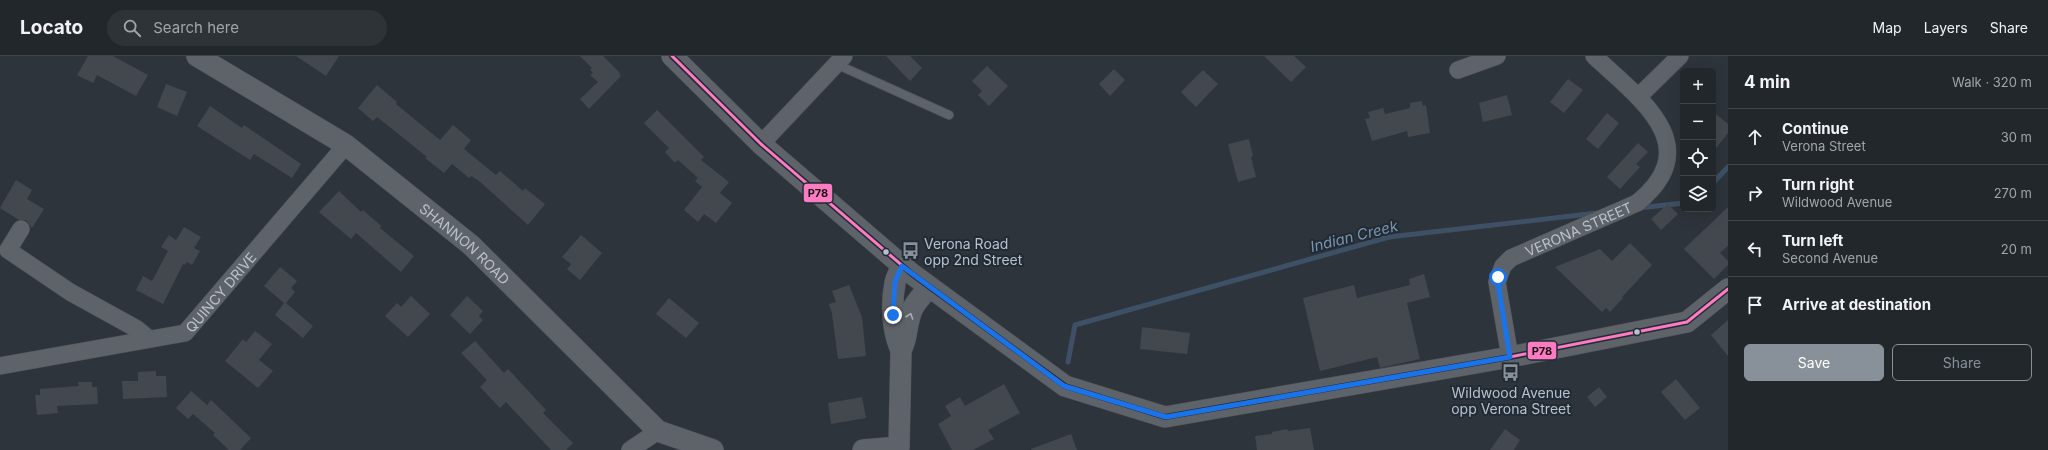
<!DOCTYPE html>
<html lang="en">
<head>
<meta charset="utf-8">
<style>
  body { margin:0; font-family:Inter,sans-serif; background:#2e3338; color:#f1f3f6 }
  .controls { position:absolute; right:12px; top:12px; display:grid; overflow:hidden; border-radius:6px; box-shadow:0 4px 16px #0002 }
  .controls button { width:36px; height:36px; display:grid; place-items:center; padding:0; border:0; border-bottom:1px solid #3f4448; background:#22272c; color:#f1f3f6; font:20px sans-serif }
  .stop { position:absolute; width:12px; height:12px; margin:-9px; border:3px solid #1a73e8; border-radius:50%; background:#fff }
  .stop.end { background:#1a73e8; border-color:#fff; box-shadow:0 1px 4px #0008 }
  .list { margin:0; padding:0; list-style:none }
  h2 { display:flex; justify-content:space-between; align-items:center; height:52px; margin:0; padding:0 16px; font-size:17px }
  h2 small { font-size:13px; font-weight:400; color:#a2a5a9 }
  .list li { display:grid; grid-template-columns:26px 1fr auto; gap:12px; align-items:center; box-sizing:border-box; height:56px; padding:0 16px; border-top:1px solid #3f4448 }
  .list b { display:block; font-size:15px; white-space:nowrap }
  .list p { margin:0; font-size:13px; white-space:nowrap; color:#a2a5a9 }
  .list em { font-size:13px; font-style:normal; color:#a2a5a9 }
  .actions { display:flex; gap:8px; padding:12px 16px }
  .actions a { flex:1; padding:9px 0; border:1px solid #889099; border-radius:6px; text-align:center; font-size:14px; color:#889099 }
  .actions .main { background:#889099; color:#fff }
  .icon { flex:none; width:22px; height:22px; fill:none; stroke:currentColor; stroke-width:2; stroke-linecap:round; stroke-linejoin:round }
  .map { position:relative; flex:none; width:1728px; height:394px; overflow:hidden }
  header { display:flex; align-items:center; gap:24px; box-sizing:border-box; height:56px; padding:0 20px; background:#22272c; border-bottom:1px solid #3f4448 }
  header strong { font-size:19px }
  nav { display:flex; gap:22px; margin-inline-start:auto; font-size:14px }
  .search { width:280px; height:36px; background:#2e3338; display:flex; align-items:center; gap:10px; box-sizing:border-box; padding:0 14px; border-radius:22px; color:#a2a5a9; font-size:15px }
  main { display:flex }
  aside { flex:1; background:#22272c }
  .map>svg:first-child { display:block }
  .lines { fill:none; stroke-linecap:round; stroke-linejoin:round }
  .stream { stroke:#3d5065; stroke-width:5 }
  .building { fill:#43484e }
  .service-casing { stroke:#4c5056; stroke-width:10 }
  .minor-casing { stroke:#4c5056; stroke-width:18 }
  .tertiary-casing { stroke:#4c5056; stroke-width:22 }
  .service { stroke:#5e6269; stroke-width:8 }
  .minor { stroke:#5e6269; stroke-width:17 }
  .tertiary { stroke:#5e6269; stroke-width:21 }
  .bus-1-casing { stroke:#212b36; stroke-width:6 }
  .bus-1 { stroke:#fe7ac1; stroke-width:3 }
  .oneway { stroke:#a7aeb7 }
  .route { stroke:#1a73e8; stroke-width:5 }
  .bus-dot { fill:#b9c1cb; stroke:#212b36; stroke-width:1.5 }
  .labels { text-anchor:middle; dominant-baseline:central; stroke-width:4; stroke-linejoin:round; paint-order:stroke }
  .street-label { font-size:14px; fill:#b9c1cb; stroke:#212b36 }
  .poi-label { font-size:14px; fill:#b9c1cb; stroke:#212b36; text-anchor:start }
  .water-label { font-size:15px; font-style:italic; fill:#7c94ab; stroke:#212b36 }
  .line-badge { stroke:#212b36; stroke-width:1.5 }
  .pale-badge-label { font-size:11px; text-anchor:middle; font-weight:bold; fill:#111 }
</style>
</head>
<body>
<header>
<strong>Locato</strong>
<div class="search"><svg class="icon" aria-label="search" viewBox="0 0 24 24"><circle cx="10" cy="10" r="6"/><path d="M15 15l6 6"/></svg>Search here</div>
<nav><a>Map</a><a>Layers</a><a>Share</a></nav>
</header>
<main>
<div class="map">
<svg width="1728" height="394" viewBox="0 0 1728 394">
  <rect width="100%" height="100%" fill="#2e343b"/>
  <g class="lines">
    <g class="stream">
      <path d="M1713,127L1728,111"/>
      <path d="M1639,152L1683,147"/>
      <path d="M1068,306L1075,269L1389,181L1597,157"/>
    </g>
  </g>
  <g class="building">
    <path d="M88,0H113L148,19L136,40L97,19L93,27L77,19Z"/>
    <path d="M296,0H339L326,20Z"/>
    <path d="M580,0H603L620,17L619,18L621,20L589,53L580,43L598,26L590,19L593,17L590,14L592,12Z"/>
    <path d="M886,0H910L922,12L910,25Z"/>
    <path d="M1264,0H1294L1306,11L1291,26Z"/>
    <path d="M987,10L1008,30L989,50L978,39L982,35L972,25Z"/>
    <path d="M1114,13L1125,24L1110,40L1099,28Z"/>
    <path d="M1203,14L1218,28L1196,51L1181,36Z"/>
    <path d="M1568,23L1583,34L1564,57L1550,46Z"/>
    <path d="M166,28L187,36L177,60L157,51Z"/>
    <path d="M377,29L397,46L396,48L440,84L453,69L471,84L464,93L496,119L500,115L523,135L525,132L545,148L528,169L479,125L471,120L469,122L452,108L444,117L425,102L427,101L377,61L373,65L358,52Z"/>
    <path d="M1507,39L1512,59L1483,66L1479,47Z"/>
    <path d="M1422,45L1423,50L1426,49L1430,77L1408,81L1407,75L1372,85L1365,63L1370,62L1368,56L1383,52L1385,58L1410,52V47Z"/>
    <path d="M210,50L242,72L244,69L301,108L292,122L254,98L250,104L197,70Z"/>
    <path d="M657,54L704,101L701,104L729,126L720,137L732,147L716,167L704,158L698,166L684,154L702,131L695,125L698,122L678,104L675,107L665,96L669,92L644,67Z"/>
    <path d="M1713,56L1728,68V77L1713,96Z"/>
    <path d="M1607,57L1619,67L1598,93L1586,83Z"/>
    <path d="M1249,83L1253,100L1251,101L1256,121L1238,126L1228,88Z"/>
    <path d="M1638,87L1648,96L1636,108L1640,111L1620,133L1607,121Z"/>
    <path d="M16,124L32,134L27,143L44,153L32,172L26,164H19L0,152Z"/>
    <path d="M339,135L361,156L363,154L381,170L380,172L414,200L401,216L356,177L351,183L319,156Z"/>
    <path d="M1668,148L1678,158L1661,174L1651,163Z"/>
    <path d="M1728,151V190L1720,197L1728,205V209L1714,223L1684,193Z"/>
    <path d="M184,171L201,181L194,192L200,195L192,209L187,206L185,209L183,208L163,248L136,234L143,220L152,225L168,195L161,191L169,179L176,184Z"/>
    <path d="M581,179L602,197L580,224L567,213L571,208L562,201Z"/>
    <path d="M1630,187L1652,209L1622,241L1623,242L1610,256L1606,252L1602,256L1555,211L1600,193L1612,205Z"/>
    <path d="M280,211L297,225L291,232L295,236L286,247L313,270L303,282L275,259L284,247L264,230Z"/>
    <path d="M1424,218L1430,241L1407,247L1420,303L1380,312L1377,301L1320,315L1303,242L1354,229L1357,242L1410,229L1409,223Z"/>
    <path d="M849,229L862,261L866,300L838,303L832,258L829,248L836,246L832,235Z"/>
    <path d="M411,240L430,258L408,281L385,260L397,247L401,251Z"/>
    <path d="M467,240L483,255L479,260L483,264L470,278L450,259Z"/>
    <path d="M669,242L699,267L686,282L656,258Z"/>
    <path d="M1728,264V300L1711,279Z"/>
    <path d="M1142,271L1190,277L1187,298L1140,293Z"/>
    <path d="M255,275L272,288L259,304L273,315L258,332L225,305L243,283L246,286Z"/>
    <path d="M475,285L504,317L508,313L546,354L543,357L573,387L566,394H551L506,346L500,352L480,331L487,324L461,297Z"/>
    <path d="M156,315V320H166L167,341L123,343L122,325H138V316Z"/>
    <path d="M1676,323L1700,352L1685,364L1661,336Z"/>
    <path d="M78,326H92V331H97L98,348L57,350L58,357L37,359L35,339H40V333L79,330Z"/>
    <path d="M1004,328L1020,357L988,374L994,383L973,394H952L938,368L951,360L945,350L960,341L965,350Z"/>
    <path d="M1599,331L1607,341L1595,351L1587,341Z"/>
    <path d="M191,335L207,349L211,344L251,382L240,394H229L213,379L215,377L193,358L188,363L176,352Z"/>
    <path d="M862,341L866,362L831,368L828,347Z"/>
    <path d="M1310,372L1314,394H1257L1255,380L1272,378V376L1287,373L1288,375Z"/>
    <path d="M1505,373L1520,384L1514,394H1490Z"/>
    <path d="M1071,378L1077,394H1031V393Z"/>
  </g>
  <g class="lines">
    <defs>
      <path id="service" d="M836,8L949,59"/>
      <g id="minor">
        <path d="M1458,14L1497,0"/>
        <path d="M1638,41L1680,0"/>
        <path d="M761,88L844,0"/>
        <path d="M21,173L8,194L70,236L137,273L149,283"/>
        <path id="s1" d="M1510,301L1497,226L1503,210L1511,202L1637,147C1708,90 1639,42 1594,0"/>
        <path id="s2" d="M0,310L185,277L346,89"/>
        <path d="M630,394L658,375"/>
      </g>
      <g id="tertiary">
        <path id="s3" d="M197,0L346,89L471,189L658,375L713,394"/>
        <path d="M672,0L761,88L912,218L1065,330L1165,361L1510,301L1687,266L1728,233"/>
        <path d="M902,292C907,282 906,274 909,264C911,250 921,241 929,231"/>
        <path d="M863,394L899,391L901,294C892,275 891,248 895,227C896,221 900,215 902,210"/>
      </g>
    </defs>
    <use href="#service" class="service-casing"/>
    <use href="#minor" class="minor-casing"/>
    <use href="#tertiary" class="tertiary-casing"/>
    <use href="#service" class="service"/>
    <use href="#minor" class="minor"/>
    <use href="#tertiary" class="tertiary"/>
    <defs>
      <path id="bus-1" d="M672,0L761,88L912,218L1065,330L1165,361L1510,301L1687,266L1728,233"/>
    </defs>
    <use href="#bus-1" class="bus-1-casing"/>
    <use href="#bus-1" class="bus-1"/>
  </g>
  <defs><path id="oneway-chevron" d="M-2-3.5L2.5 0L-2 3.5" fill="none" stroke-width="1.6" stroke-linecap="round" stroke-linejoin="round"/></defs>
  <use class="oneway" href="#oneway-chevron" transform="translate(910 260) rotate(-71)"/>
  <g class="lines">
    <path class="route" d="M893,259L895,226L902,210L1064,330L1166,361L1510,301L1499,234L1498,221"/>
  </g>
  <defs>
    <symbol id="bus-bare" viewBox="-9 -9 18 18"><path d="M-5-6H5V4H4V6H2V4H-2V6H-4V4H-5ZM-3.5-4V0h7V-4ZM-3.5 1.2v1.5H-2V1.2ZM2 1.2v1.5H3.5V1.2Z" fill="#889099" stroke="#212b36" stroke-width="2.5" paint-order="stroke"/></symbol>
  </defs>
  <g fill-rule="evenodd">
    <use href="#bus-bare" x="898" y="182" width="25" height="25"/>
    <use href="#bus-bare" x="1498" y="304" width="25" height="25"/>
  </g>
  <g class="bus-dot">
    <circle cx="886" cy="196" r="3.5"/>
    <circle cx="1637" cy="276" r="3.5"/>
  </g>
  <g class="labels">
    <g class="street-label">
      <text stroke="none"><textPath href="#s1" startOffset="178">VERONA STREET</textPath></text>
      <text stroke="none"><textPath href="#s3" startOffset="328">SHANNON ROAD</textPath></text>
      <text stroke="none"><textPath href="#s2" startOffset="242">QUINCY DRIVE</textPath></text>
    </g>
    <g class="poi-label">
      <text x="924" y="187">Verona Road<tspan x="924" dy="16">opp 2nd Street</tspan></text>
      <text x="1511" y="336" text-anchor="middle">Wildwood Avenue<tspan x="1511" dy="16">opp Verona Street</tspan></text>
    </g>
    <g class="water-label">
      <text transform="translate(1354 180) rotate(-14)">Indian Creek</text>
    </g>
  </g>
  <g class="line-badge">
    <rect x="803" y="127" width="30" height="20" rx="4" fill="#fe7ac1"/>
    <rect x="1527" y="285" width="30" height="19" rx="4" fill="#fe7ac1"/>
  </g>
  <g class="pale-badge-label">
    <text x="818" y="141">P78</text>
    <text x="1542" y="299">P78</text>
  </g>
</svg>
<div class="controls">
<button>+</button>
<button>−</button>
<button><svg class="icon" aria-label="locate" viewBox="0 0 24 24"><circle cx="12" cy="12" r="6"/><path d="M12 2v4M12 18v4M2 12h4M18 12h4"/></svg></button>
<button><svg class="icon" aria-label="layers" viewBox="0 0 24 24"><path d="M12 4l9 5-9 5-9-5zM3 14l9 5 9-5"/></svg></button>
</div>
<div class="stop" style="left:1498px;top:221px"></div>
<div class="stop end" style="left:893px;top:259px"></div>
</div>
<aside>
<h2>4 min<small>Walk · 320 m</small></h2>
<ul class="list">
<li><svg class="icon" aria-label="ahead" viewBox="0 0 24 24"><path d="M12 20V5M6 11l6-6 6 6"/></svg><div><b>Continue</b><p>Verona Street</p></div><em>30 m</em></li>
<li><svg class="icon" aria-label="right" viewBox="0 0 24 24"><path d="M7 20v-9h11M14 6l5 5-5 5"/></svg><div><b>Turn right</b><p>Wildwood Avenue</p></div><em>270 m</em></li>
<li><svg class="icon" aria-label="left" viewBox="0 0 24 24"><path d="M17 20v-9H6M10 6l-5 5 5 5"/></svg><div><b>Turn left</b><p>Second Avenue</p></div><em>20 m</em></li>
<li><svg class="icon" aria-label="arrive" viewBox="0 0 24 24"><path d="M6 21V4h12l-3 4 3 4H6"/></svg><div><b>Arrive at destination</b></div></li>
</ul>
<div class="actions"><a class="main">Save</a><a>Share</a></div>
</aside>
</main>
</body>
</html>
